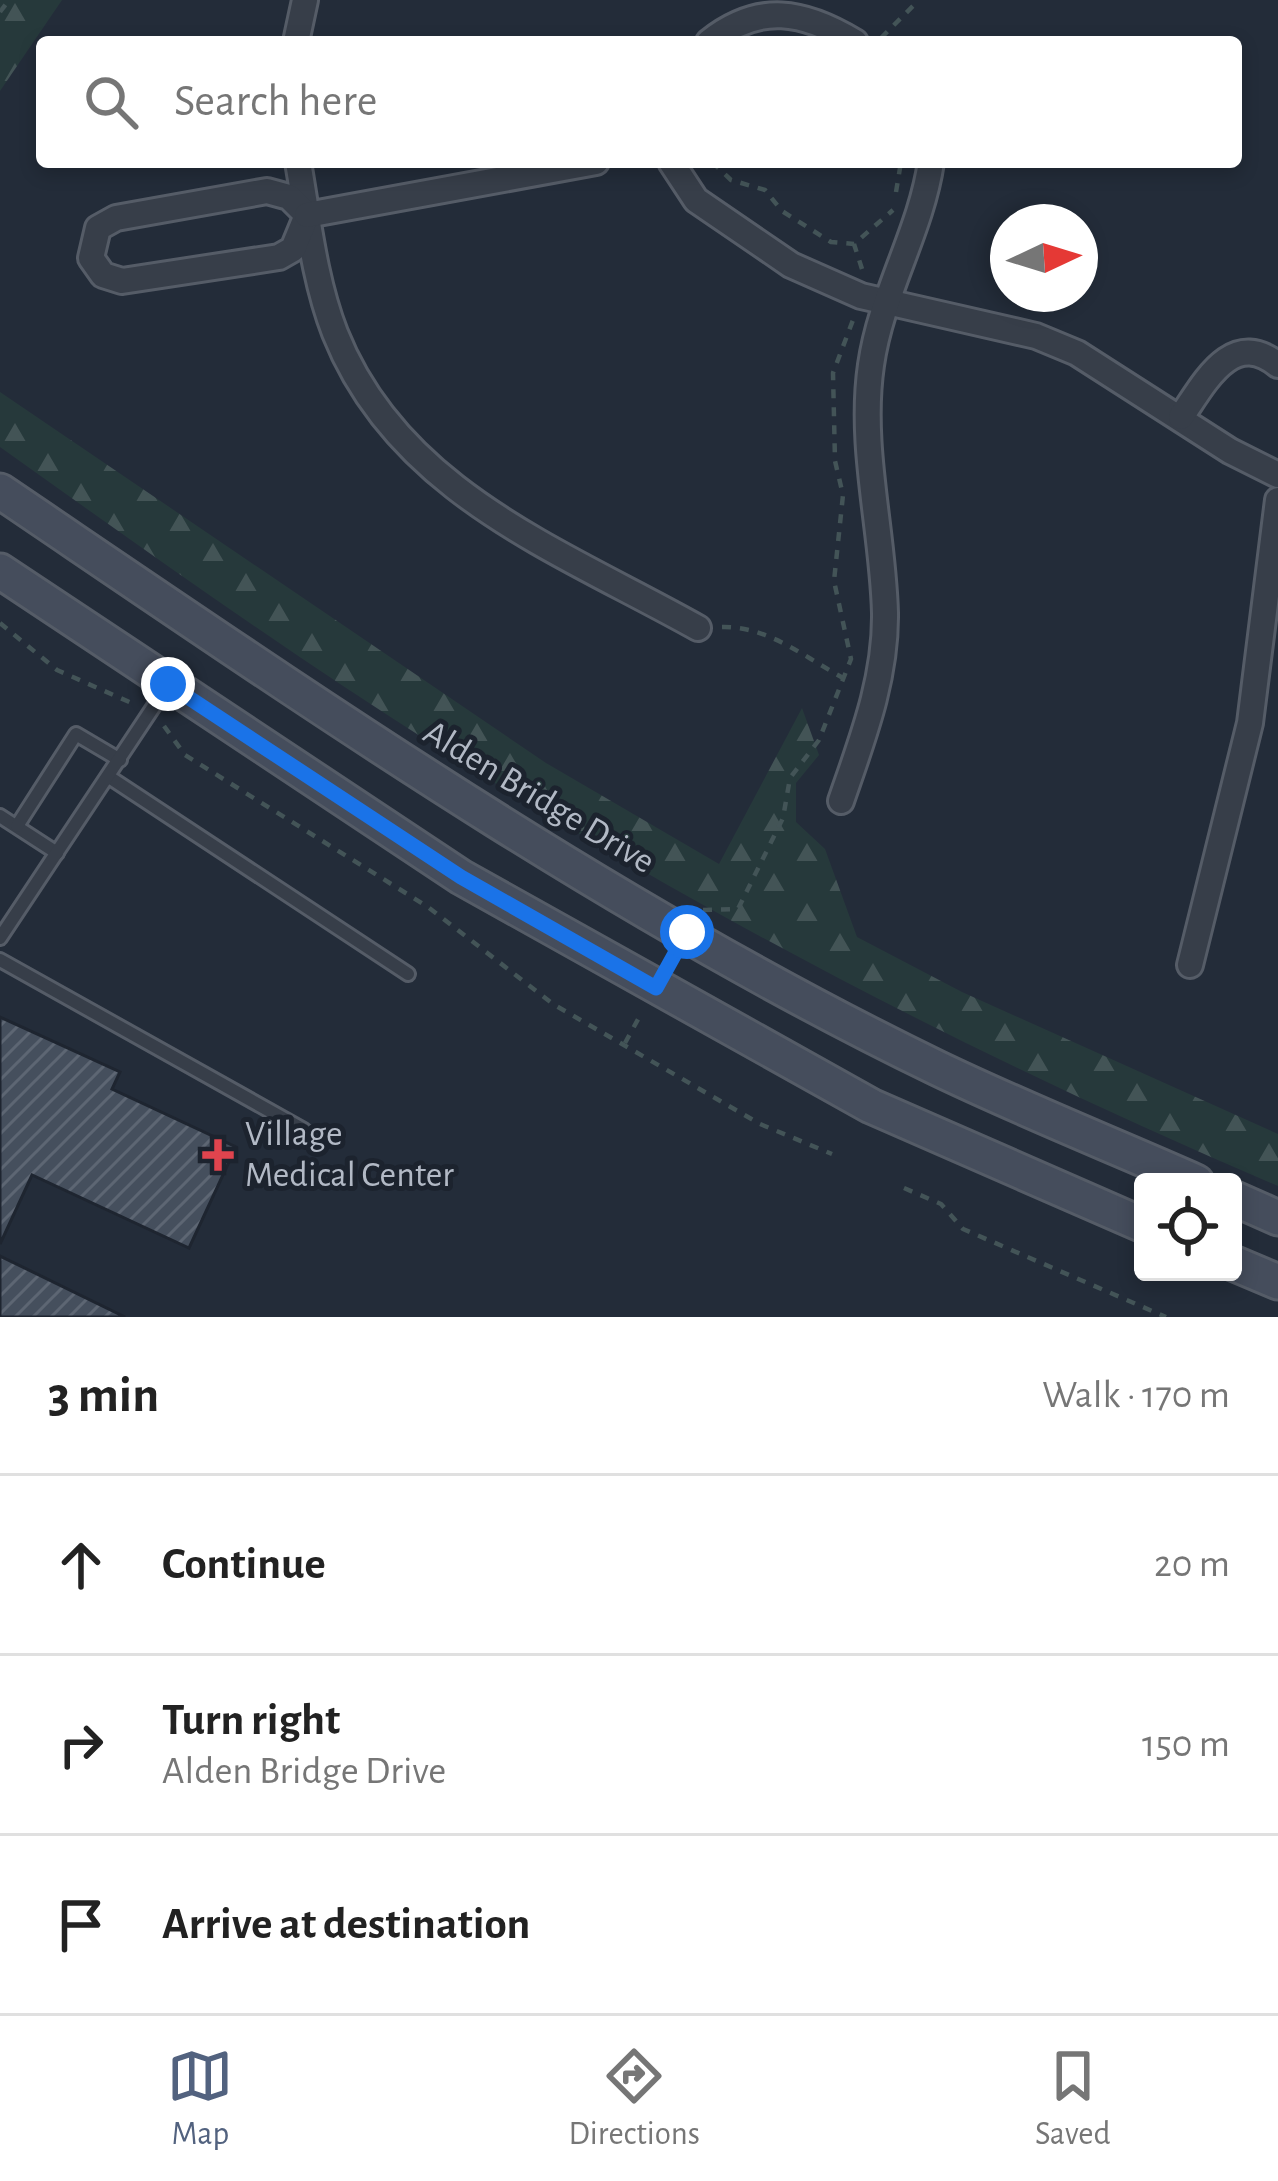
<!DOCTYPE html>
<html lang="en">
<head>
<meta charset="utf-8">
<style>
  body { margin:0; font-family:"Alegreya Sans",sans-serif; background:#f6f6f6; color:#222 }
  .controls { position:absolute; right:36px; bottom:36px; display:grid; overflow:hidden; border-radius:12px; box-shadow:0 6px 18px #0003 }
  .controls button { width:108px; height:108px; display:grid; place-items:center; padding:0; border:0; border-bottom:3px solid #e0e0e0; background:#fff; color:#222; font:60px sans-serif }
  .compass { position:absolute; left:990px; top:204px; width:108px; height:108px; border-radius:50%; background:#fff; box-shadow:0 6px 18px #0003; rotate:86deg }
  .stop { position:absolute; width:36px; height:36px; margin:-27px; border:9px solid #1a73e8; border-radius:50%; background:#fff }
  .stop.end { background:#1a73e8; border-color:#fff; box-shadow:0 3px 12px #0008 }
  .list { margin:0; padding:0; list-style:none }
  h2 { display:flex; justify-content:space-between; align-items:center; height:156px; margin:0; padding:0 48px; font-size:51px }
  h2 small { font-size:39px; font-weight:400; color:#767676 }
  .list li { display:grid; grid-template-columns:78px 1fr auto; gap:36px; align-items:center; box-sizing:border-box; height:180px; padding:0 48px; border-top:3px solid #e0e0e0 }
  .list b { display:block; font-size:45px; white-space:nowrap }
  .list p { margin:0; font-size:39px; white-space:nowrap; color:#767676 }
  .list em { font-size:39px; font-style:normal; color:#767676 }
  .icon { flex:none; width:66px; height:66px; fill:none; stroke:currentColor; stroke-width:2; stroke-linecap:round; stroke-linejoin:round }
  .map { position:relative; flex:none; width:1278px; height:1317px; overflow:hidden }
  .search { position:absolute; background:#fff; box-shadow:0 6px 18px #0003; left:36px; right:36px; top:36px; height:132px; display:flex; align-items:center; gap:30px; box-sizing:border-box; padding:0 42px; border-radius:12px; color:#767676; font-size:45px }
  .sheet { height:696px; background:#fff }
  nav { display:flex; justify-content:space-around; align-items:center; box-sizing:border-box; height:168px; border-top:3px solid #e0e0e0; background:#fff; font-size:33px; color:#767676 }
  nav a { display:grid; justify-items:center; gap:6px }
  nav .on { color:#52627f }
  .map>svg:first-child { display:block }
  .forest { fill:url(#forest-firs) }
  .building { fill:url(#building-hatch); stroke:#1e2530; stroke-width:3 }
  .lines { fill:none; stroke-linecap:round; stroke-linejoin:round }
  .lane-casing { stroke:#555c67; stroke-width:18 }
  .street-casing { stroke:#555c67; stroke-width:30 }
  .secondary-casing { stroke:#555c67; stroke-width:39 }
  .path { stroke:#435457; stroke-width:4.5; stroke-dasharray:9 9; stroke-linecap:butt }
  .lane { stroke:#373e49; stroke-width:12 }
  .street { stroke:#373e49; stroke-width:24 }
  .secondary { stroke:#454d5c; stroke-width:33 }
  .route { stroke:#1a73e8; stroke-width:15 }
  .health-dot { fill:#e0444e; stroke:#1c232e; stroke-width:4.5 }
  .labels { text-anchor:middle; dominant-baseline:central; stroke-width:10; stroke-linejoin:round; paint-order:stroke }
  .street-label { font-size:36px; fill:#b2b9c5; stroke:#1c232e }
  .poi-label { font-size:36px; fill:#b2b9c5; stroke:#1c232e; text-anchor:start }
</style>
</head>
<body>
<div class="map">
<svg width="1278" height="1317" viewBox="0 0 1278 1317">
  <defs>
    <pattern id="forest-firs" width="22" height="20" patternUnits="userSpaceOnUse" patternTransform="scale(3)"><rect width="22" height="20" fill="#26393b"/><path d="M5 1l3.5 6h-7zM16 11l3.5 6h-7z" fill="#435456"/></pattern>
    <pattern id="building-hatch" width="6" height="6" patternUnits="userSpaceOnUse" patternTransform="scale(3)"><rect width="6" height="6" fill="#454f5d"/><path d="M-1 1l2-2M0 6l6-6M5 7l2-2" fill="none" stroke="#5d6673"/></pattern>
  </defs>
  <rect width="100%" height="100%" fill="#232c39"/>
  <g class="forest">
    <path d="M0,0H62L0,91Z"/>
    <path d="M0,392L546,763L719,864L802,708L819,755L796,783V822L825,849L857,937L962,992L1278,1134V1186C986,1062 703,915 434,745C286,651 143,549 0,447Z"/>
  </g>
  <g class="building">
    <path d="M0,1017L120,1072L112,1089L236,1147L189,1248L32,1175L0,1244Z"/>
    <path d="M0,1256L125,1317H0Z"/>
  </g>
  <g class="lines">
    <defs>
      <g id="lane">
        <path d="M109,777L408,974"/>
        <path d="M0,816L57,853"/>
        <path d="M17,826L76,734L120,760"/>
        <path d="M0,938L168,685"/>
        <path d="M0,960L304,1130"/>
      </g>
      <g id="street">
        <path d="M296,42L305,0"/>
        <path d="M709,42C759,2 804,11 855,42"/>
        <path d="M298,162C308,219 314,279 335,333C398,492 559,550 698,628"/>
        <path d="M671,162L696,200L791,265L861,296L1036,336L1077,353L1230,451L1278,475"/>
        <path d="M267,191L289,197L307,215L293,249L279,257L122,281L103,275L91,258L98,228L116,218Z"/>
        <path d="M307,215L596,162"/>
        <path d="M1181,417C1205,382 1232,328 1278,365"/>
        <path d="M841,801C862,740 886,679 885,613C883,531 859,447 871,365C881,294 921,231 931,162"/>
        <path d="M1190,965L1250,723L1278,500"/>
      </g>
      <g id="secondary">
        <path d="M0,491C303,696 607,908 937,1068C1022,1109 1110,1144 1196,1182"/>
        <path d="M0,571L461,877L871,1106L1143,1225"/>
        <path d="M1233,1198L1278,1218"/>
        <path d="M1233,1263L1278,1282"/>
      </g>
    </defs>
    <use href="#lane" class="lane-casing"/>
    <use href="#street" class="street-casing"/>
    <use href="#secondary" class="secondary-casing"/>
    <g class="path">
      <path d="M0,12L9,0"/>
      <path d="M881,38L919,0"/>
      <path d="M712,162L731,180L765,190L782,211L831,242L854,244"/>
      <path d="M896,192L901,162"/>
      <path d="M862,269L854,244L893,210"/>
      <path d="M0,623L57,670L136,705"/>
      <path d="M722,627C769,626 807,659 847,680"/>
      <path d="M164,726L185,755L428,907L553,1004L760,1124L832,1154"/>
      <path d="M703,910L738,909L783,818L790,778L819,740L851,659L834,581L843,495L835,461L833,373L853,320"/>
      <path d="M625,1043L642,1012"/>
      <path d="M904,1188L941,1204L963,1229L1166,1317"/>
    </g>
    <use href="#lane" class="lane"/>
    <use href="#street" class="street"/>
    <use href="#secondary" class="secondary"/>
  </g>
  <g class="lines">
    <path class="route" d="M168,684L461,877L656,988L687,932"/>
  </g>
  <path class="health-dot" d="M212 1137h12v12h12v12h-12v12h-12v-12h-12v-12h12z"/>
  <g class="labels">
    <g class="street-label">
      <text transform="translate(539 797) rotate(31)">Alden Bridge Drive</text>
    </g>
    <g class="poi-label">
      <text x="245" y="1134">Village<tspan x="245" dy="41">Medical Center</tspan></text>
    </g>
  </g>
</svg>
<div class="controls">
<button><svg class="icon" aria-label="locate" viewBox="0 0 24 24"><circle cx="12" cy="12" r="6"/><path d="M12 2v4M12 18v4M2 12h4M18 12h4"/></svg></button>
</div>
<svg class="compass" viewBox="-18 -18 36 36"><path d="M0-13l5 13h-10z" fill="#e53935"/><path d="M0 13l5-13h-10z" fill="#767676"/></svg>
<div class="stop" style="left:687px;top:932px"></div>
<div class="stop end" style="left:168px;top:684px"></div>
<div class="search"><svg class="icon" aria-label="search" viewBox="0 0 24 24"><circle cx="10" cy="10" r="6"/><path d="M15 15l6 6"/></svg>Search here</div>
</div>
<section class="sheet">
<h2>3 min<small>Walk · 170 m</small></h2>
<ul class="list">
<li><svg class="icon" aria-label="ahead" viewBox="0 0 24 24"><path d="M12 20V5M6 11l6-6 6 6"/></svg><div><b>Continue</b></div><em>20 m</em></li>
<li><svg class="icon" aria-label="right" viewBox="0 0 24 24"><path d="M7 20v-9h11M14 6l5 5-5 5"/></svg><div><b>Turn right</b><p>Alden Bridge Drive</p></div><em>150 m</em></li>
<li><svg class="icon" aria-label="arrive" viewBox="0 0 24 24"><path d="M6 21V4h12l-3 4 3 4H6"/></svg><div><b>Arrive at destination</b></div></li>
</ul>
</section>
<nav>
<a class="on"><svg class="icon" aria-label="map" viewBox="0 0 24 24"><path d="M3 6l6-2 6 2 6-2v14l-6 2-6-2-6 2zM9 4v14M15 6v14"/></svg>Map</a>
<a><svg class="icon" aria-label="directions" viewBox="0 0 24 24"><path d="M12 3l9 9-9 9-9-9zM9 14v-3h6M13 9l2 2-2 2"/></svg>Directions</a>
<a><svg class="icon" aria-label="saved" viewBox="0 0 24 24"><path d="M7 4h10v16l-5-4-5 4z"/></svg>Saved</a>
</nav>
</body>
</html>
